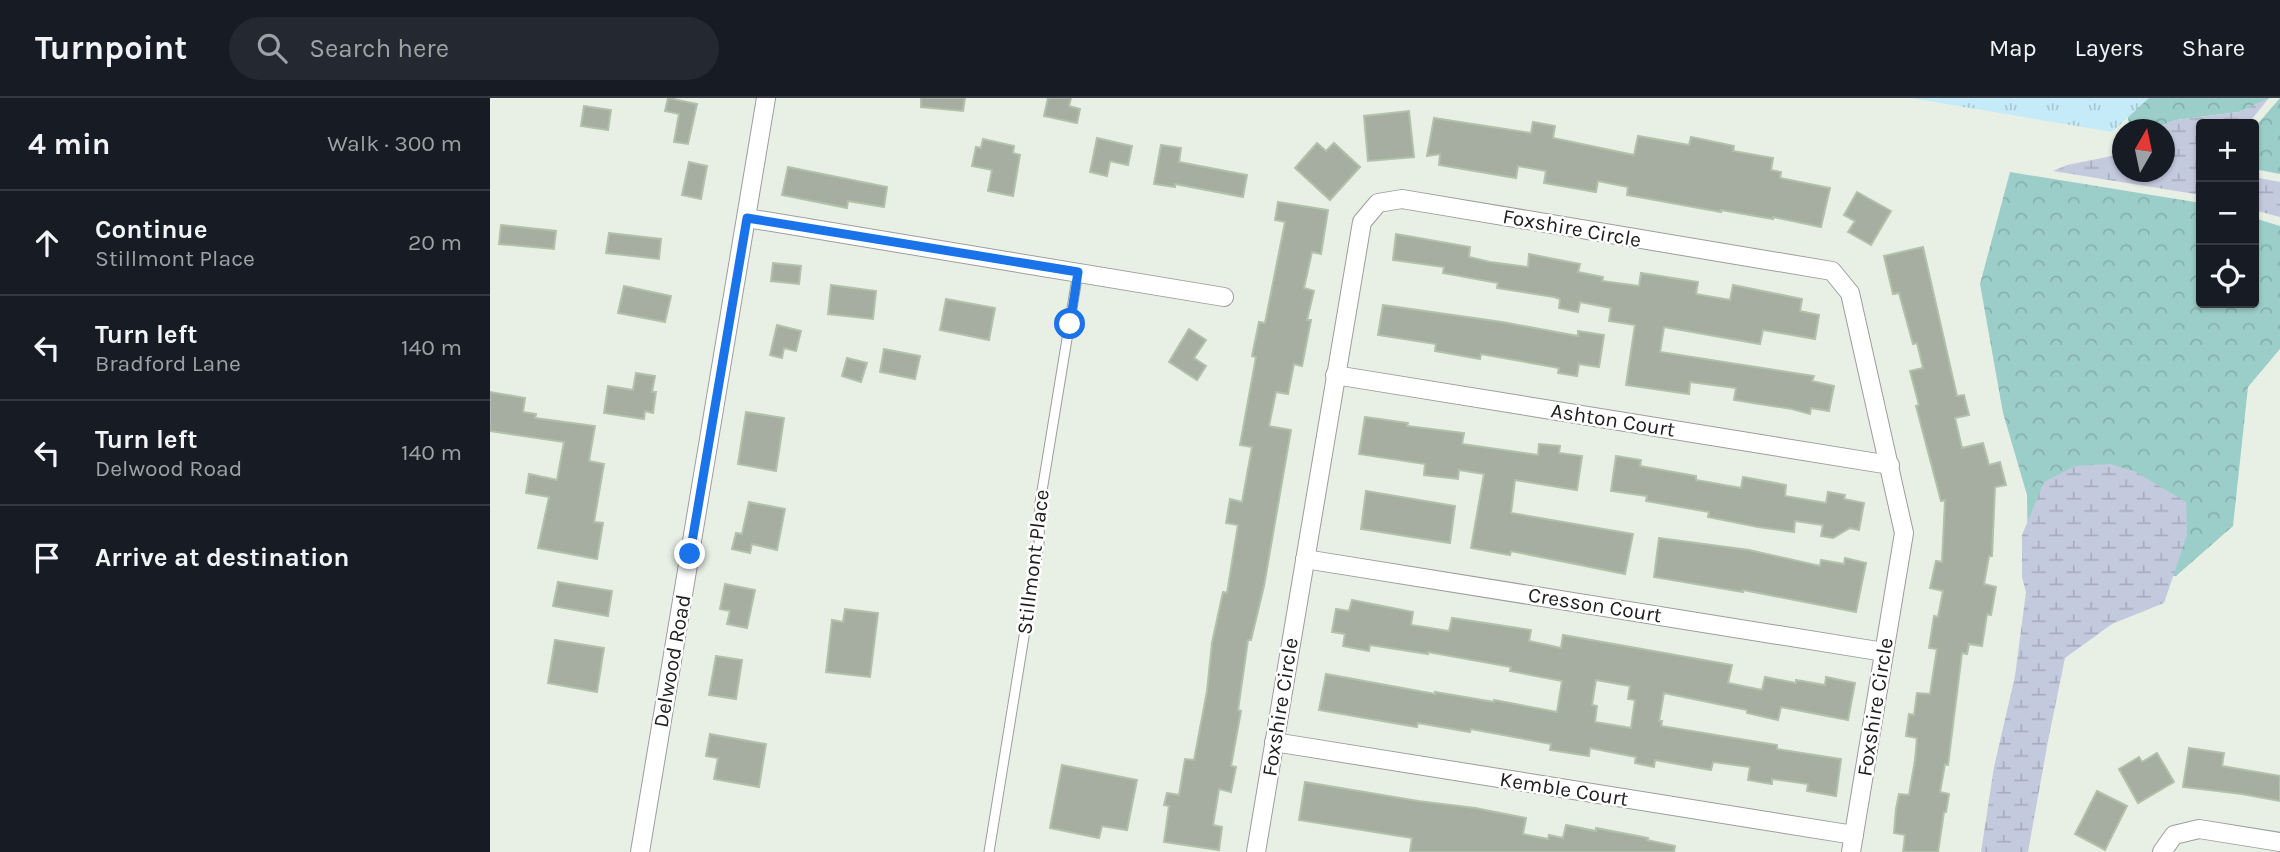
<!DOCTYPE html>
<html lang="en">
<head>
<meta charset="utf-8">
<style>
  body { margin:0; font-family:Karla,sans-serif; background:#242831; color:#f1f3f6 }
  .controls { position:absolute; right:21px; top:21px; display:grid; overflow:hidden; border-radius:7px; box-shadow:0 2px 5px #0004 }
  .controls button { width:63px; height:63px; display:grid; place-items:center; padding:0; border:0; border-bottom:2px solid #363941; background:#171b24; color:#f1f3f6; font:35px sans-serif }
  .compass { position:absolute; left:1622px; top:21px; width:63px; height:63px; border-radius:50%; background:#171b24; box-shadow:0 2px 5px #0004; rotate:9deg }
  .stop { position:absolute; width:21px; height:21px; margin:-16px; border:5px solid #1a73e8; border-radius:50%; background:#fff }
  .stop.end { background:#1a73e8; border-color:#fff; box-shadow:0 2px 7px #0008 }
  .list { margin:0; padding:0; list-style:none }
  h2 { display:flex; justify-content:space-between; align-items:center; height:91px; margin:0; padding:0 28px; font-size:30px }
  h2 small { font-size:23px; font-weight:400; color:#9ea1a6 }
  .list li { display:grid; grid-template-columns:46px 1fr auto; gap:21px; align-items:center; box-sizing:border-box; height:105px; padding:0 28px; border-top:2px solid #363941 }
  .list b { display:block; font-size:26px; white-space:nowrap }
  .list p { margin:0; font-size:23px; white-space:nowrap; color:#9ea1a6 }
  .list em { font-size:23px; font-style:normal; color:#9ea1a6 }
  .icon { flex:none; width:38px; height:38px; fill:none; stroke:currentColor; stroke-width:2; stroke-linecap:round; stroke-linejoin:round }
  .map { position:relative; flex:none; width:1790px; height:754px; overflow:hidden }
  header { display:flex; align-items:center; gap:42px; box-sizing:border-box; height:98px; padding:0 35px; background:#171b24; border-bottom:2px solid #363941 }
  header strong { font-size:33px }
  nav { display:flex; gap:38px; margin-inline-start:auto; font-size:24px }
  .search { width:490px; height:63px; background:#242831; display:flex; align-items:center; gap:18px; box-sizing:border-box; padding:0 24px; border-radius:38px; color:#9ea1a6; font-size:26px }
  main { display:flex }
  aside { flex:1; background:#171b24 }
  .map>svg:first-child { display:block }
  .forest { fill:url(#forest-crowns) }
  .wetland { fill:url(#wetland-marsh) }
  .park { fill:url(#park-tufts) }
  .building { fill:#a6aea2; stroke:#b2c1a9; stroke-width:2; fill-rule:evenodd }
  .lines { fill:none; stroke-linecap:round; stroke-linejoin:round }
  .lane-casing { stroke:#9d9d9d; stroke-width:11 }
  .street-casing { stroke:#9d9d9d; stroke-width:20 }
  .lane { stroke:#fff; stroke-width:9 }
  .street { stroke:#fff; stroke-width:18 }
  .route { stroke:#1a73e8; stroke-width:9 }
  .labels { text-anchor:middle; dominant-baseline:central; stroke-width:5; stroke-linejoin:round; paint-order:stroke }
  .street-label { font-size:21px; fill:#202020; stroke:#fff }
</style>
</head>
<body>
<header>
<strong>Turnpoint</strong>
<div class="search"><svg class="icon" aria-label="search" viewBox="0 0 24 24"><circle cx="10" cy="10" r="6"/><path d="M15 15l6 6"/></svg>Search here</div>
<nav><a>Map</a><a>Layers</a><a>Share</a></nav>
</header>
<main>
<aside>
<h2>4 min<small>Walk · 300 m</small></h2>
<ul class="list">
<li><svg class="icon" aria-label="ahead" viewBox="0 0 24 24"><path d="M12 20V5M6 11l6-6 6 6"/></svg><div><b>Continue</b><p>Stillmont Place</p></div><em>20 m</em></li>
<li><svg class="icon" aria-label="left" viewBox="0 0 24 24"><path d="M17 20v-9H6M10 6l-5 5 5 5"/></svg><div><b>Turn left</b><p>Bradford Lane</p></div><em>140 m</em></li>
<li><svg class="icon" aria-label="left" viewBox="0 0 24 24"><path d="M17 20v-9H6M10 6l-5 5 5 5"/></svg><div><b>Turn left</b><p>Delwood Road</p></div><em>140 m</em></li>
<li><svg class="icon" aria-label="arrive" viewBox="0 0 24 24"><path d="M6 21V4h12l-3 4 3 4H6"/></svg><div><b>Arrive at destination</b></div></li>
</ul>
</aside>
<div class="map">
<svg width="1790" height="754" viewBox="0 0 1790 754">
  <defs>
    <pattern id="forest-crowns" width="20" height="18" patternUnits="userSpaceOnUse" patternTransform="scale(1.75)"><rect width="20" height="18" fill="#9ccec9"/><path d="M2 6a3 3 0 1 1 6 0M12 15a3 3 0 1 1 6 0" fill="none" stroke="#86b1ac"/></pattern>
    <pattern id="wetland-marsh" width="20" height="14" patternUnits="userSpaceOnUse" patternTransform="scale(1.75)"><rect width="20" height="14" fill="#c4cadd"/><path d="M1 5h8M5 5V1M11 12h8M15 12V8" fill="none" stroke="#a8adbd"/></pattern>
    <pattern id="park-tufts" width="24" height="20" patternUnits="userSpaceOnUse" patternTransform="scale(1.75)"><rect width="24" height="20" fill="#c5eaf8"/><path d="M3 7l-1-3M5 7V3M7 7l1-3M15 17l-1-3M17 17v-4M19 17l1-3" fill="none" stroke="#a9c8d4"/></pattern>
  </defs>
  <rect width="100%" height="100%" fill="#e8f0e6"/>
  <g class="forest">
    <path d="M1647,0H1780L1749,14L1686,22L1663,31H1640L1637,15Z"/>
    <path d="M1790,0V76L1764,71V30Z"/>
    <path d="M1520,74L1711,105V205H1764V120L1790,128V251L1758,289L1743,428L1686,478L1608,482L1538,464L1537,397L1513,315L1490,186Z"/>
  </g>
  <g class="wetland">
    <path d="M1779,0L1758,26H1711V97L1563,73L1577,67L1627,57L1632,53V74H1674V32L1663,31L1686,22L1749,14Z"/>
    <path d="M1764,79L1790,84V119L1764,112Z"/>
    <path d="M1620,366L1644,373L1696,404L1697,437L1674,505L1622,526L1575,560L1558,643L1538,754H1491L1504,669L1525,578L1536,494L1532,479V437L1554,384L1585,368Z"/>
  </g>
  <path class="park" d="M1421,0H1659L1622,34Z"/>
  <g class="building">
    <path d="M178,0L207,6L198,46L184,44L189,16L175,13Z"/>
    <path d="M431,0H475L473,13L431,9Z"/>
    <path d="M558,0H581L579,8L590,11L587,25L554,18Z"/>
    <path d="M94,8L121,12L118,32L91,28Z"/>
    <path d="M919,13L924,59L878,63L874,18Z"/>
    <path d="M944,20L1041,35L1043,24L1065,28L1063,40L1144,57L1148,38L1199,47L1201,39L1244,48L1243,53L1283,60L1281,72L1291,74L1290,80L1340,90L1331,129L1283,119V121L1231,112V114L1137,97L1138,89L1108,83L1106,94L1054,85L1056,73L1028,68L1026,80L949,67L950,56L937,58Z"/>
    <path d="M607,40L642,48L638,67L620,63L617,78L600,74Z"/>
    <path d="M493,41L524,48L523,55L530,57L523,98L498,93L502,72L482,68L486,49L491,50Z"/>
    <path d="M827,45L836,53L844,45L870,69L840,102L805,70Z"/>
    <path d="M671,47L691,50L689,64L757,77L753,99L685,86V89L664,86Z"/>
    <path d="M199,64L217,68L211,101L192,97Z"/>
    <path d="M298,69L397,89L394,109L358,103L357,110L292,97Z"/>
    <path d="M1367,94L1401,113L1381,147L1358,134L1365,123L1354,117Z"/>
    <path d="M788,104L838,112L831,156L822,154L814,190L824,193L817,222H821L812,268L804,266L798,296L786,294L779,328L801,332L774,488L761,542H758L748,612L751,613L741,668L746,669L741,694L729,691L723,727L732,729L729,752L674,744L679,708L674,707L677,695L689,697L695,661L704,662L717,593L722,545L733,494L737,495L748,427L736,425L740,401L752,404L762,349L750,347L766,259L762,258L769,224L775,225L795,124L785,122Z"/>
    <path d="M11,127L66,133L64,151L9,146Z"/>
    <path d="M119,135L171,141L169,161L116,155Z"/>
    <path d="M906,136L980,149L979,159L1000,164L1038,169L1039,156L1090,166L1088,174L1113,179L1112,183L1149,188L1151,175L1208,184L1206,196L1240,202L1243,187L1312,201L1310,213L1329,217L1325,241L1273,232L1270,246L1174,229L1170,254L1324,278L1322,283L1344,288L1339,313L1321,310L1320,316L1302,311L1244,302L1246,290L1200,284L1199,296L1136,287L1145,227L1119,223L1121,210L1090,204L1088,214L1069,210L1070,201L1064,199L1007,190L1008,185L953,175L954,169L903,162Z"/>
    <path d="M1433,149L1467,298L1474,297L1479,317L1465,320L1472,350L1493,345L1499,367L1510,364L1516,387L1505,389L1502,458H1499L1494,486L1506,489L1501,517L1497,516L1492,548L1479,546L1477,556L1472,555L1458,667L1455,666L1450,694L1459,696L1456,714H1454L1448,754H1413L1415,737L1404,735L1406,711L1409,696L1419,697L1425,662L1427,640L1416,638L1419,616L1424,617L1427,595L1440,596L1447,551L1439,550L1444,518L1448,519L1453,493L1440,490L1446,463L1452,464L1455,402L1451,403L1426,308L1429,307L1420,273L1433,270L1427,245L1423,246L1409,195L1403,196L1394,158Z"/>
    <path d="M283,165L311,168L309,186L281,183Z"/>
    <path d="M341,187L386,193L383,221L338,216Z"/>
    <path d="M134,188L181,198L175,224L128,215Z"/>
    <path d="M456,201L505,210L499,242L450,232Z"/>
    <path d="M893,207L1012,224L1088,238V233L1114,237L1109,269L1089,266L1087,278L1068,275L1069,270L991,256L990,261L945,253L946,246L888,237Z"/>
    <path d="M287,227L311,233L306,253L294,250L292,260L280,257Z"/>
    <path d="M699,231L716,242L704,260L716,268L707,282L679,264Z"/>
    <path d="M394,251L430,258L425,281L390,274Z"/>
    <path d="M357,260L377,265L371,284L352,278Z"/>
    <path d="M146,275L165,278L162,294H166L163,315L155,313L154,321L114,315L118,288L143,292Z"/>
    <path d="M0,294L35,300L33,314L46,316L45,320L105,328L99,363L114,366L104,424L113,425L107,461L48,450L59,399L36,395L39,376L67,382L74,344L0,333Z"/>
    <path d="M256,314L294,320L286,373L248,366Z"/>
    <path d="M875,319L918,325L917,328L974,335L972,346L1048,357L1049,346L1070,348L1069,355L1092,358L1087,392L1025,382L1021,415L1143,436L1135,476L1021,453L1020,457L981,450L994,376L969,372L968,381L934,377L935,366L869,356Z"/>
    <path d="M1126,358L1151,362L1150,368L1206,378V382L1251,390L1253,379L1296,387L1295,398L1336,405L1338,394L1355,397L1354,401L1374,405L1369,432L1360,430L1343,440L1331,438L1333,427L1305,423L1304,434L1268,429L1218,419L1219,414L1156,403L1157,398L1121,393Z"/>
    <path d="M876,393L965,408L960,445L871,431Z"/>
    <path d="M259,404L295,411L287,452L262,446L260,455L242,451L246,435L252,436Z"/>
    <path d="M1169,440L1259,452L1330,468L1331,462L1354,466L1355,460L1376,465L1366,514L1253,492V494L1164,479Z"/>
    <path d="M68,484L122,493L118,518L63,508Z"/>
    <path d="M235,486L265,492L257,530L237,526L240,513L230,511Z"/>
    <path d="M862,502L923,514L921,527L959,533L962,520L1041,532L1039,543L1071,550L1073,537L1242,567L1238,585L1272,592L1275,579L1306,585V582L1335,587L1336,579L1365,585L1358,622L1291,609L1288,622L1257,615V612L1174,595L1169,623H1172L1171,628L1287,647V651L1351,661L1346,698L1317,693L1318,686L1282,681V686L1258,682L1260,669L1223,664L1221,672L1165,662L1164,669L1145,665L1146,659L1100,650L1099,658L1060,652L1061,646L981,631L980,634L928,625L927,629L829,612L836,576L945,596V594L1004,604V602L1067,614L1072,583L1020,573L1021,569L938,554V556L880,547L879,553L853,548L855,536L842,534L846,511L859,513ZM1106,582L1140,588L1138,601L1145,602L1141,630L1105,624L1107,608L1102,607Z"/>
    <path d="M355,511L388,515L380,579L336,574L342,522L353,524Z"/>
    <path d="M65,542L114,550L107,594L58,585Z"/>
    <path d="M226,558L252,562L246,601L219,597Z"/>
    <path d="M220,636L276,646L269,689L224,681L228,660L216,658Z"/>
    <path d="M1699,650L1734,655L1732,668L1790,678V703L1752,696L1693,689Z"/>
    <path d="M1667,655L1684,684L1648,705L1629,671L1649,659L1652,664Z"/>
    <path d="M572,667L647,682L637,732L612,728L609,740L560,730Z"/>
    <path d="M815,684L928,703L985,710L1036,720L1033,736L1058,741L1059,737L1073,740L1076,727L1106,733V730L1158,740L1157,742L1185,748L1184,754H920L922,740L809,722Z"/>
    <path d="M1607,693L1637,708L1615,752L1585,736Z"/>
  </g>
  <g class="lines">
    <defs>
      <path id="lane" d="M499,754L549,446L550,405L588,174"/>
      <g id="street">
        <path d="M257,120L734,199"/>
        <path d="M845,277L1400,367"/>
        <path d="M815,461L1394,554"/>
        <path d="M784,644L1364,737"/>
        <path d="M150,754L276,0"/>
        <path d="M766,754L872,124L888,105L912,101L1342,173L1360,195L1414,435L1361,754"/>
        <path d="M1672,754L1684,737L1709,731L1790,744"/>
      </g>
    </defs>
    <use href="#lane" class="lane-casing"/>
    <use href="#street" class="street-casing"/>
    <use href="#lane" class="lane"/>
    <use href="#street" class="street"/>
  </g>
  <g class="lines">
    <path class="route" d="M200,456L257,120L588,174L580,226"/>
  </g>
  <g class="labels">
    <g class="street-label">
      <text transform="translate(1082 130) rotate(10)">Foxshire Circle</text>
      <text transform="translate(1123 322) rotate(9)">Ashton Court</text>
      <text transform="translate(543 464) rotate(-83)">Stillmont Place</text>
      <text transform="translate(1105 507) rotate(9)">Cresson Court</text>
      <text transform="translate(182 563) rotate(-80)">Delwood Road</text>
      <text transform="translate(790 609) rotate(-81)">Foxshire Circle</text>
      <text transform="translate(1385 609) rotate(-81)">Foxshire Circle</text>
      <text transform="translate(1074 691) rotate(9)">Kemble Court</text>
    </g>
  </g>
</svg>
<div class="controls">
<button>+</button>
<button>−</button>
<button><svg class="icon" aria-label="locate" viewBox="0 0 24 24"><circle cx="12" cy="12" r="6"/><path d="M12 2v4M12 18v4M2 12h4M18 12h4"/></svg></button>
</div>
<svg class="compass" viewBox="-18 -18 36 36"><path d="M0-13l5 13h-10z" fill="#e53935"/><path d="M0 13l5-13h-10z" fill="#9ea1a6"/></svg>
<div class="stop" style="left:580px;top:226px"></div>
<div class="stop end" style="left:200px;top:456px"></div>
</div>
</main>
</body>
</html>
